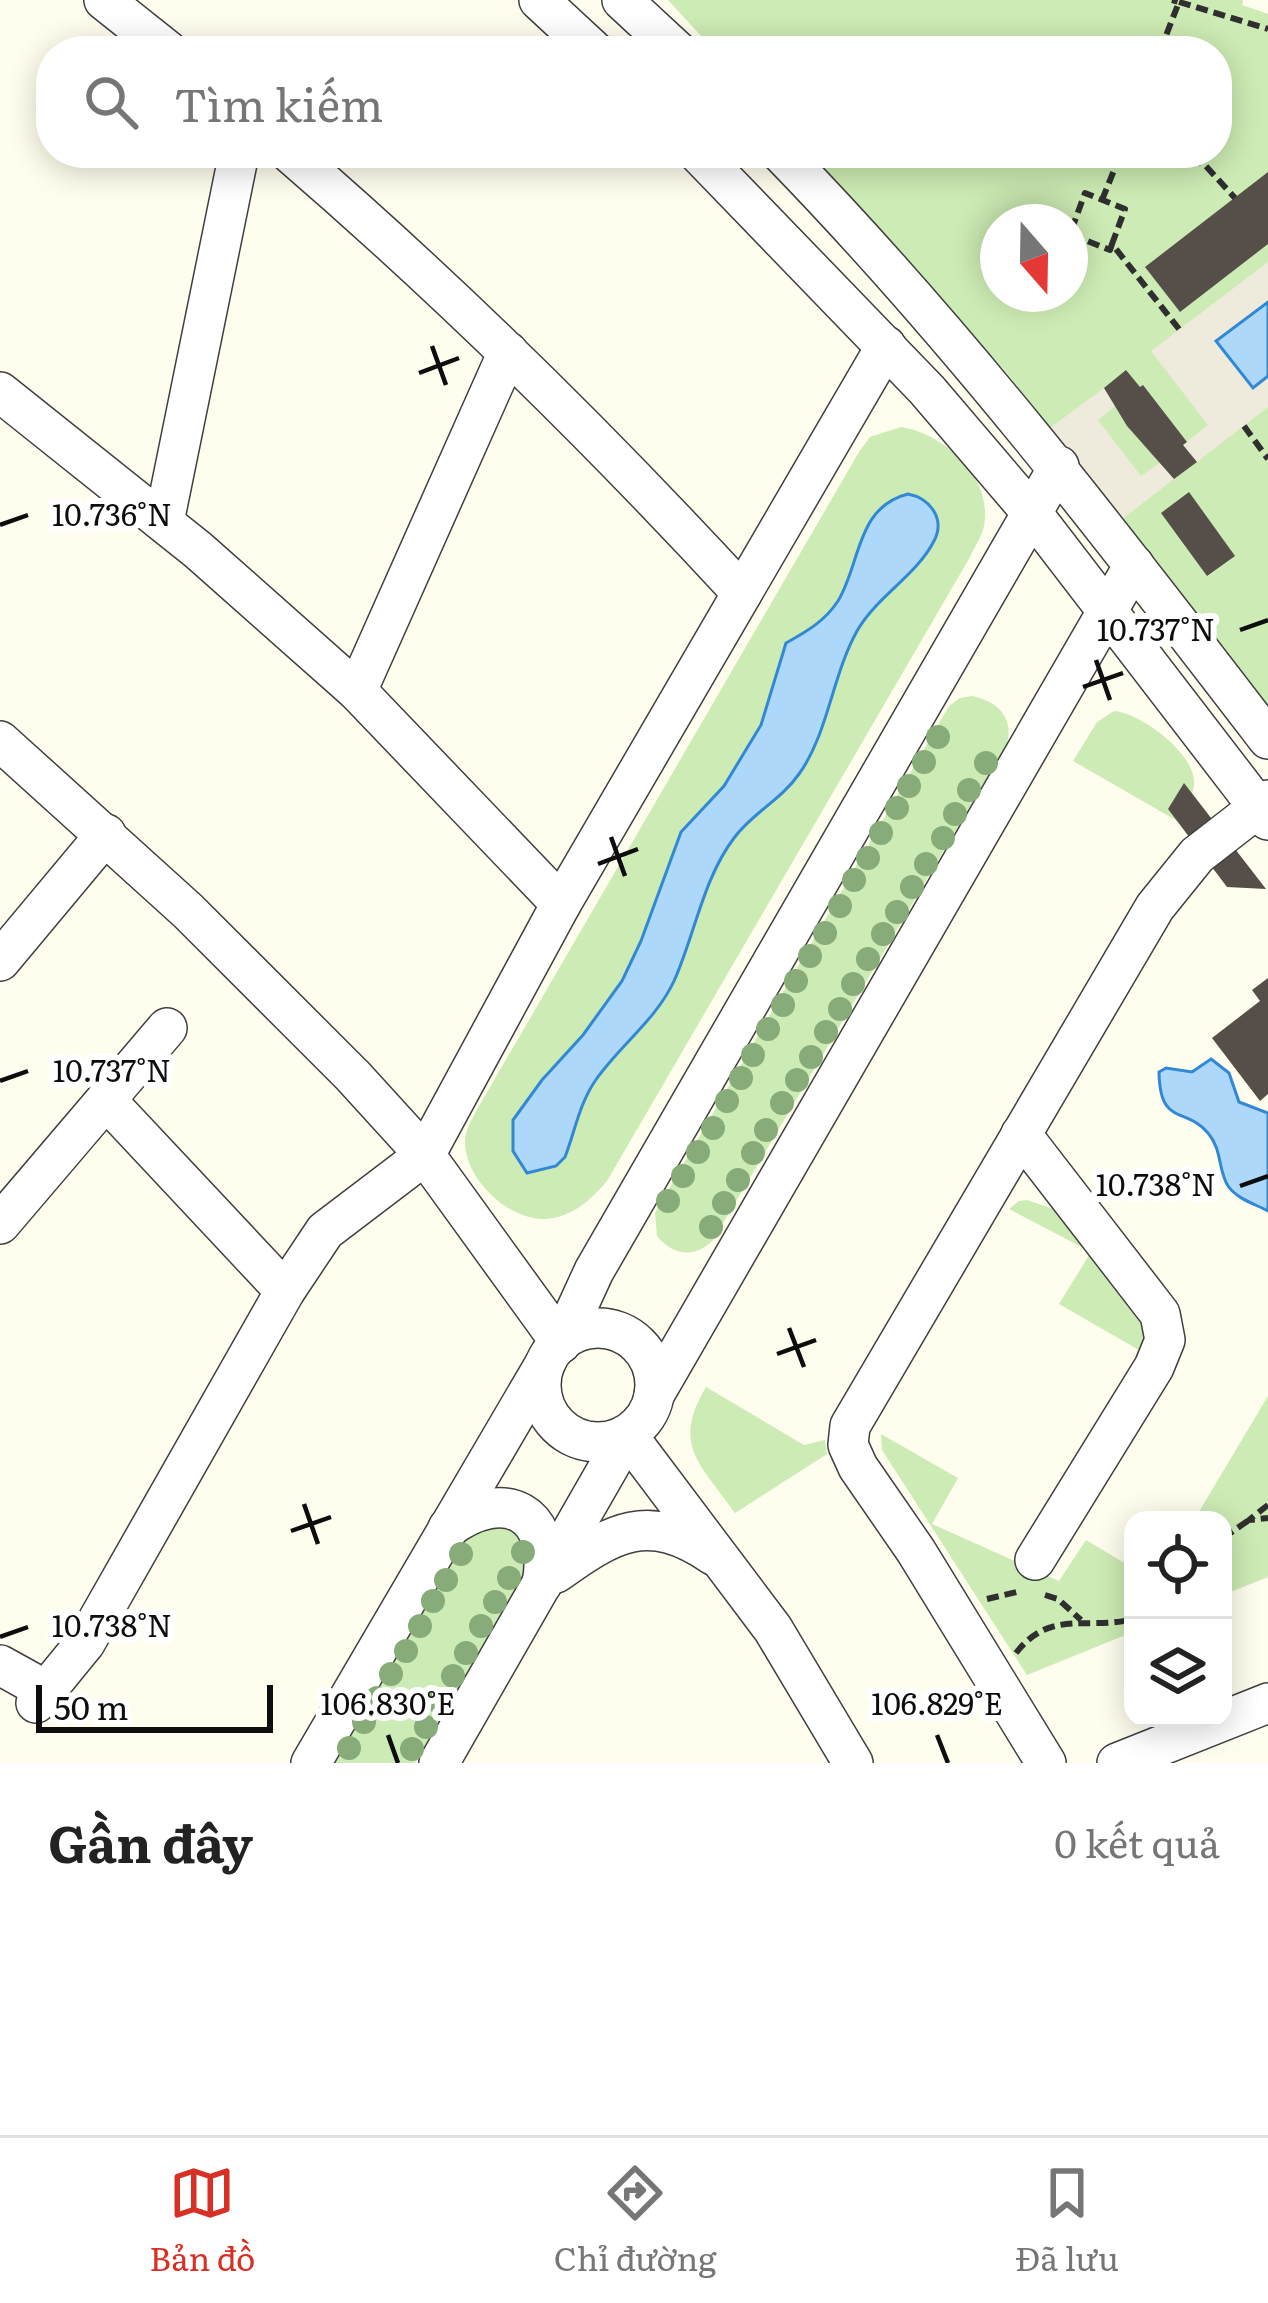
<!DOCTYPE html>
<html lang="vi">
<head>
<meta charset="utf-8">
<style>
  body { margin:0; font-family:Literata,serif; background:#f2f2f2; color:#222 }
  .controls { position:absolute; right:36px; bottom:36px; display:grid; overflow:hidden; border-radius:24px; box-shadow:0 6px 30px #0003 }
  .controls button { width:108px; height:108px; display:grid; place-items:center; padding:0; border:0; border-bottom:3px solid #e0e0e0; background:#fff; color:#222; font:60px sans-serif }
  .compass { position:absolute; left:980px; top:204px; width:108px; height:108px; border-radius:50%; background:#fff; box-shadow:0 6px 30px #0003; rotate:160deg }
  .scale { position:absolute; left:36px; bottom:30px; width:237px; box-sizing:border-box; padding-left:12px; border:6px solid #0d0d0d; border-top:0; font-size:33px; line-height:42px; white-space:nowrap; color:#0d0d0d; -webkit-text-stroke:9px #fff; paint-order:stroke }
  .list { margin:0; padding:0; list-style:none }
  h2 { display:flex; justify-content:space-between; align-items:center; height:156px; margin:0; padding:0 48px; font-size:51px }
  h2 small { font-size:39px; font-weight:400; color:#767676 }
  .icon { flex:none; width:66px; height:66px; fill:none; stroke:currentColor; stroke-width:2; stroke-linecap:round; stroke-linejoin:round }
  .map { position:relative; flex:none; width:1268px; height:1763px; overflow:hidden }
  .search { position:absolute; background:#fff; box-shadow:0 6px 30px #0003; left:36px; right:36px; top:36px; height:132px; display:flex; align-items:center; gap:30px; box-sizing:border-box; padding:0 42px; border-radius:48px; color:#767676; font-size:45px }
  .sheet { height:372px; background:#fff }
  nav { display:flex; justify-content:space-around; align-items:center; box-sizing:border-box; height:168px; border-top:3px solid #e0e0e0; background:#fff; font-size:33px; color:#767676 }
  nav a { display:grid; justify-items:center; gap:6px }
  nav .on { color:#d93025 }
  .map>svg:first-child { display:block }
  .green { fill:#cdebb4; fill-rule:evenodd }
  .plaza { fill:#efebdc }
  .water { fill:#aed8f9; stroke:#3188d4; stroke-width:3 }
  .building { fill:#564f49 }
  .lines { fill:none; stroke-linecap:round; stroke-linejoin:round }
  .minor-casing { stroke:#404040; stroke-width:42 }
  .path { stroke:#2f2f2f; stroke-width:6; stroke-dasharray:12 6; stroke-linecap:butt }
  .minor { stroke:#fff; stroke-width:39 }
  .tree { fill:#87ab79 }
  .ticks { fill:none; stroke:#0d0d0d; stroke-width:4.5 }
  .ticks-label { font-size:30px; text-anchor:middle; fill:#0d0d0d; stroke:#fff; stroke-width:12; stroke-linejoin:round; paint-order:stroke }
</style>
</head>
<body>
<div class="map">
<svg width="1268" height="1763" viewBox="0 0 1268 1763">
  <rect width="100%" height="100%" fill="#fffded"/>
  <g class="green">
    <path d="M668,0H1243L1242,5L1268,14V711L1007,373L805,153H1217V51H715ZM998,222H1070V294H998Z"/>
    <path d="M901,427C946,434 996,480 983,530C980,539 974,548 970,557L607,1181C592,1199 571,1218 545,1219C507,1220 463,1177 465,1139C466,1130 471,1121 475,1113L859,452L870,437Z"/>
    <path d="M972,696C997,701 1014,717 1007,744L713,1240C695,1259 672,1255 657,1236L655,1213L949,706L960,698Z"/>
    <path d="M1114,711C1141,713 1198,755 1194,786C1192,798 1183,811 1179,822L1073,761L1097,722Z"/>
    <path d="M1027,1200L1059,1211L1143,1317L1146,1330L1144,1353L1059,1304L1091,1252L1009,1209L1019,1201Z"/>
    <path d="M706,1387L804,1445L825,1440L827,1454L735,1513C701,1464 671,1446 706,1387Z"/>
    <path d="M1268,1396V1577L1223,1595V1520H1194Z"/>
    <path d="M881,1434L958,1478L932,1524L1059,1581L1086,1540L1133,1568V1632L1027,1675L882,1450Z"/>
    <path d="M513,1518L532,1562L415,1763H332L466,1533Z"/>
  </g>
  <g class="plaza">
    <path d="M1268,262V301L1216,341L1252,388L1268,376V407L1197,462L1183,445L1208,425L1151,351Z"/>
    <path d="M1104,388L1116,405L1098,420L1141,476L1161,462L1174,479L1121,520L1050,428Z"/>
  </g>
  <g class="water">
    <path d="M1268,302V376L1253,388L1216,341Z"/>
    <path d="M908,494C929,498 946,518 934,541C916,576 877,596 857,631C832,676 828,734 799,774C781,800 752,813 734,838C703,879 695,934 674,981C656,1020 619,1046 595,1081C579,1105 575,1131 565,1157L556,1166L527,1173L513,1151V1120L542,1080L583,1035L622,981L641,941L681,832L724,786L761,725L786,643C806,632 825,621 838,601C861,563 856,507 908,494Z"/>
    <path d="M1211,1059L1229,1073L1239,1102L1268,1113V1211C1255,1204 1237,1199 1228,1186C1218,1170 1222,1149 1208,1133C1185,1106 1160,1127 1159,1072L1166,1068L1192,1072Z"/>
  </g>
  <g class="building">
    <path d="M1268,172V244L1180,312L1145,267Z"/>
    <path d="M1126,370L1140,387L1143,385L1187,442L1183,445L1197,462L1174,479L1127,426L1104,388Z"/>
    <path d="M1189,492L1235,556L1207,576L1161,513Z"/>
    <path d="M1184,783L1266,889L1227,887L1168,809Z"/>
    <path d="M1268,978V1094L1260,1101L1212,1038L1260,1001L1252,990Z"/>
  </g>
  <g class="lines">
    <defs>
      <g id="minor">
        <path d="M104,0L168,51"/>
        <path d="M539,0L594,51"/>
        <path d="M622,0L677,51"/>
        <path d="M290,153C450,291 599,438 742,593"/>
        <path d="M698,153L927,390L1032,513L1268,820"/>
        <path d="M781,153C959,336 1113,537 1268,739"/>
        <path d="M0,392L198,550L357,691L561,904"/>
        <path d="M164,522L239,153"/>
        <path d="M357,691L508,352"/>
        <path d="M0,741L188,911L353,1076L425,1155L561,1343"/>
        <path d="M0,961L106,834"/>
        <path d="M106,1100L285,1291"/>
        <path d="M1021,1134L1160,1314L1165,1340L1154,1367L1035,1560"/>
        <path d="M0,1224L167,1028"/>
        <circle cx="598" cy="1385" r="57"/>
        <path d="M561,1343L594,1271L1059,466"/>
        <path d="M654,1395L1134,565"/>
        <path d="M448,1528C505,1486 555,1512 542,1584"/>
        <path d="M556,1573C613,1532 648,1511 713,1555"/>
        <path d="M0,1665L47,1691"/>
        <path d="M36,1703L85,1643L285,1291L325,1231L425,1155L561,904L886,346"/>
        <path d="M311,1763L546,1362"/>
        <path d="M439,1763L627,1435L773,1629L853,1763"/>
        <path d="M1046,1763L916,1551L858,1467L848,1445L850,1426L1155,907L1197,855L1268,800"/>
        <path d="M1117,1763L1268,1703"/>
      </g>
    </defs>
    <use href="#minor" class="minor-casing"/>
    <g class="path">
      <path d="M1179,2L1268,29"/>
      <path d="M1160,51L1179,2L1172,0"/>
      <path d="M1173,153L1204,164L1235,198"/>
      <path d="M1102,200L1121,153"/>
      <path d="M1112,244L1110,250L1070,234L1085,193L1125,209L1112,244L1179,329"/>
      <path d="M1244,426L1268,459"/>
      <path d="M1268,1505L1249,1520L1268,1518"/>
      <path d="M1223,1538L1249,1520"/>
      <path d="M1045,1595L1058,1599L1081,1620"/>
      <path d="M987,1599L1021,1591"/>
      <path d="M1016,1653C1051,1608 1088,1631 1133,1619"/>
    </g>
    <use href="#minor" class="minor"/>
  </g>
  <g class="tree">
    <circle cx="938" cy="737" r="12"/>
    <circle cx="924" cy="762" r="12"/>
    <circle cx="986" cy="763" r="12"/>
    <circle cx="909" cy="786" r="12"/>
    <circle cx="969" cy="790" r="12"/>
    <circle cx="897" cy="808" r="12"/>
    <circle cx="955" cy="814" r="12"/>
    <circle cx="881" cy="833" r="12"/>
    <circle cx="943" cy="838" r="12"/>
    <circle cx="868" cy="858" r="12"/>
    <circle cx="926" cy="864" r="12"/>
    <circle cx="854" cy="880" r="12"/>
    <circle cx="912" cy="887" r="12"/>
    <circle cx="840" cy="906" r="12"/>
    <circle cx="897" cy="912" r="12"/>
    <circle cx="825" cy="933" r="12"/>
    <circle cx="883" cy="934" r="12"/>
    <circle cx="810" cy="956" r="12"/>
    <circle cx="868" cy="959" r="12"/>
    <circle cx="796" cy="981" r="12"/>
    <circle cx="853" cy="984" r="12"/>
    <circle cx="783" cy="1005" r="12"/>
    <circle cx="840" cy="1009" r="12"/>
    <circle cx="768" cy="1029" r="12"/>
    <circle cx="826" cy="1032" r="12"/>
    <circle cx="753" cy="1055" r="12"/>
    <circle cx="811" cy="1057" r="12"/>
    <circle cx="741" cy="1078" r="12"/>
    <circle cx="797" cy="1080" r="12"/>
    <circle cx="727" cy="1101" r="12"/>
    <circle cx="782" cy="1103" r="12"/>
    <circle cx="713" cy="1128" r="12"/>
    <circle cx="766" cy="1130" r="12"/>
    <circle cx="698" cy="1152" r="12"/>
    <circle cx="753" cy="1153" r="12"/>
    <circle cx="683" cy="1176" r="12"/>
    <circle cx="738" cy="1180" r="12"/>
    <circle cx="668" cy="1201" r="12"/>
    <circle cx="724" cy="1203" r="12"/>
    <circle cx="711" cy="1227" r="12"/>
    <circle cx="523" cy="1552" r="12"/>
    <circle cx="461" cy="1554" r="12"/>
    <circle cx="509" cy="1578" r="12"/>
    <circle cx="446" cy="1580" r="12"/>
    <circle cx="433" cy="1601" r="12"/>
    <circle cx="495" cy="1602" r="12"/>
    <circle cx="420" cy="1626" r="12"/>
    <circle cx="481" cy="1626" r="12"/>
    <circle cx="406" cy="1651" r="12"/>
    <circle cx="466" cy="1653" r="12"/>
    <circle cx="391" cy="1674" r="12"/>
    <circle cx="453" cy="1676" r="12"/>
    <circle cx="377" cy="1698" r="12"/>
    <circle cx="439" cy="1702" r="12"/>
    <circle cx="364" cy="1722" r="12"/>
    <circle cx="426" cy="1727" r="12"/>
    <circle cx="349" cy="1748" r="12"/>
    <circle cx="412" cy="1749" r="12"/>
  </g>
  <path class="ticks" d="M432,346L446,385M419,373L459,358M0,525L28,515M1240,630L1268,620M1096,660L1110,700M1083,687L1123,673M611,837L625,876M598,864L638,849M0,1081L28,1071M1240,1186L1268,1176M789,1328L804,1367M777,1354L816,1340M304,1504L318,1544M291,1531L331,1517M0,1637L28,1627M388,1735L398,1763M937,1735L948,1763"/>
  <g class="ticks-label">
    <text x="112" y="526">10.736°N</text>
    <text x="1156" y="641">10.737°N</text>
    <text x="112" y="1082">10.737°N</text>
    <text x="1156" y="1196">10.738°N</text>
    <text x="112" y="1637">10.738°N</text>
    <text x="388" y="1715">106.830°E</text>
    <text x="937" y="1715">106.829°E</text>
  </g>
</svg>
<div class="controls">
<button><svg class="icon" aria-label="locate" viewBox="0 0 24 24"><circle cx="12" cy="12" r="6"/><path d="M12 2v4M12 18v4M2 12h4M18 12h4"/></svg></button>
<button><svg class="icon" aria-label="layers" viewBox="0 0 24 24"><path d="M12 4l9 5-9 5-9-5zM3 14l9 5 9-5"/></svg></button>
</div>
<svg class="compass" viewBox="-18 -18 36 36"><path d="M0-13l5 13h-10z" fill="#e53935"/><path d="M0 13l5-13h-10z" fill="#767676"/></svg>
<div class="scale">50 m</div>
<div class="search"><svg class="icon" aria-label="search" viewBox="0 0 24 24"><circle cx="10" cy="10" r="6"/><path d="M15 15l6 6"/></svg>Tìm kiếm</div>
</div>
<section class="sheet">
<h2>Gần đây<small>0 kết quả</small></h2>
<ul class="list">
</ul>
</section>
<nav>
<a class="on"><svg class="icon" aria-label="map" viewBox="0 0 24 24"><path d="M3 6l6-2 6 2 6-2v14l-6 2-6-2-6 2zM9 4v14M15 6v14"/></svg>Bản đồ</a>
<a><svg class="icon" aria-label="directions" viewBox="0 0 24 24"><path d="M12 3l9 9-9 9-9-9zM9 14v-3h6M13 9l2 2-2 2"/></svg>Chỉ đường</a>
<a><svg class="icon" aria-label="saved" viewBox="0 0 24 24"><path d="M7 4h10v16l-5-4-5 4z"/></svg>Đã lưu</a>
</nav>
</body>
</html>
